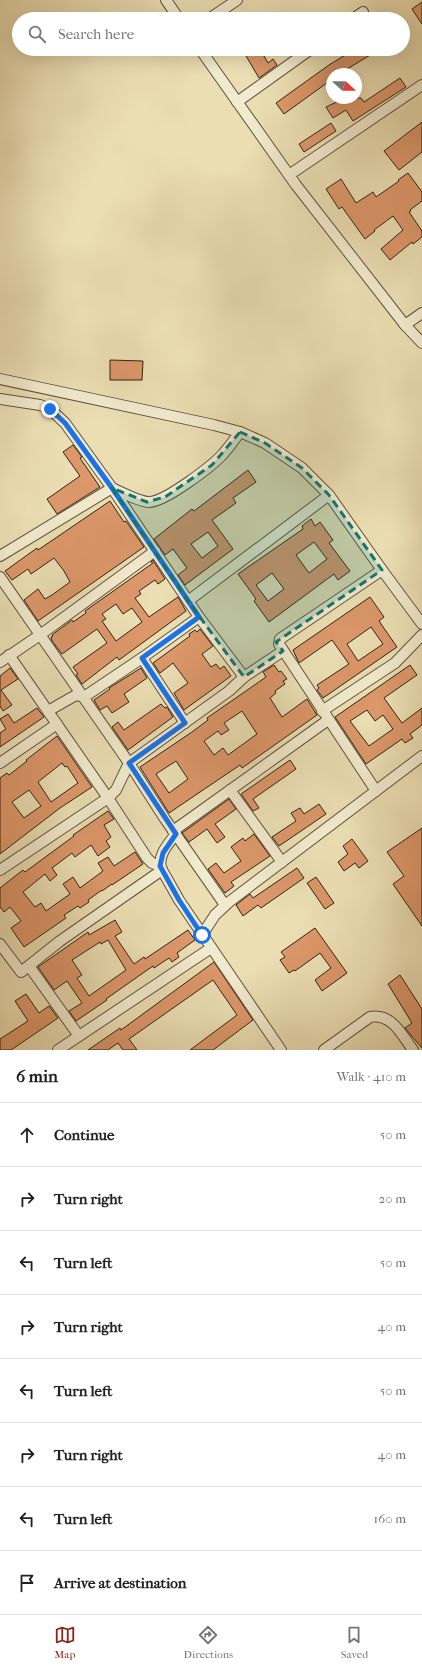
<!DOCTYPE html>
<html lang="en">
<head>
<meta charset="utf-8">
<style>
  body { margin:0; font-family:"IM FELL French Canon",serif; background:#f2f2f2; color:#202124 }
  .compass { position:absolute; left:326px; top:68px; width:36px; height:36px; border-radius:50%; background:#fff; box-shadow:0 4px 16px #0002; rotate:111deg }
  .stop { position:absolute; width:12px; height:12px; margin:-9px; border:3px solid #1a73e8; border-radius:50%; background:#fff }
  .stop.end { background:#1a73e8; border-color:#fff; box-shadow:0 1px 4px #0008 }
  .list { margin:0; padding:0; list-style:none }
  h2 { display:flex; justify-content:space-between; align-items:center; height:52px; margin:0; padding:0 16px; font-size:17px }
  h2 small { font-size:13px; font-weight:400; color:#757577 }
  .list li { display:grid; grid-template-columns:26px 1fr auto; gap:12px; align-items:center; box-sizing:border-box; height:64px; padding:0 16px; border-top:1px solid #e0e0e0 }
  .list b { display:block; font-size:15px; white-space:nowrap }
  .list em { font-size:13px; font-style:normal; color:#757577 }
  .icon { flex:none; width:22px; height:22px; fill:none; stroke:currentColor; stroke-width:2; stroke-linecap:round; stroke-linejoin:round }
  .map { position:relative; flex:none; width:422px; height:1050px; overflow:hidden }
  .search { position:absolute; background:#fff; box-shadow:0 4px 16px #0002; left:12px; right:12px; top:12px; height:44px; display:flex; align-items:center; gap:10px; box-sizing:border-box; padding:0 14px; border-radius:22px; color:#757577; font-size:15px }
  .sheet { height:564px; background:#fff }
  nav { display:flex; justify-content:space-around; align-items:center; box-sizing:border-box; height:56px; border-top:1px solid #e0e0e0; background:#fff; font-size:11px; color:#757577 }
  nav a { display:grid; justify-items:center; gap:2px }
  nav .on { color:#8f2418 }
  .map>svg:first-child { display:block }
  .building { fill:#dc976a; stroke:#302311; fill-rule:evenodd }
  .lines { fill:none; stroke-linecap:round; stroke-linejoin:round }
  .minor-casing { stroke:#5f523a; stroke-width:12 }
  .minor { stroke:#f2eace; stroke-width:10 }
  .route { stroke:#1a73e8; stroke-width:5 }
  .marked { fill:#0f766e; fill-opacity:0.2; stroke:#0f766e; stroke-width:3; stroke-dasharray:8 5; stroke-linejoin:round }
</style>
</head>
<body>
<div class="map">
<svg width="422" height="1050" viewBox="0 0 422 1050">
  <rect width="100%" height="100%" fill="#ebdeb3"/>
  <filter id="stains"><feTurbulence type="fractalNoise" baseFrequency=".005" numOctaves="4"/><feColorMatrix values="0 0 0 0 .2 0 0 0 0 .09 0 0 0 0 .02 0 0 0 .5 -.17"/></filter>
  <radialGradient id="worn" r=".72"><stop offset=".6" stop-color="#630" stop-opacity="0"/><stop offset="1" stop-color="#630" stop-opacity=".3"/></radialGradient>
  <g class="building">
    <path d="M422,2V24L412,9Z"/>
    <path d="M242,49H260L268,63L273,59L277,65L259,78Z"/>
    <path d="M355,49H380L339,74H332L331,80L284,114L276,103L329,65Z"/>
    <path d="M400,78L406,87L353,121L346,110L333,118L326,107L345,98H361L364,102Z"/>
    <path d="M422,122V152L399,170L384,151Z"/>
    <path d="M331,123L336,131L304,152L299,144Z"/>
    <path d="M408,173L422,192V201L410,210L411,211L409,212L422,231V237L413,244L412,242L390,260L381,249L403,230L393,216L374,230L375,231L365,239L342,207L339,209L326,189L341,179L356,203L373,192L376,197L399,181L398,180Z"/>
    <path d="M110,360L143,361L142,380H110Z"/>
    <path d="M73,445L82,457L80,458L100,487L57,514L47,499L80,476L63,452Z"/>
    <path d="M248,470L256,482L233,498L236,503L212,520L233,549L185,585L178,575L187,568L173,549L165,555L154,539L192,509L194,511ZM208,532L218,546L202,558L191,544Z"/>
    <path d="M110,501L124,522L126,521L144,547L38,621L24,600L38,589L45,599L52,595L70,582L64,571L54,558L31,574L28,569L12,580L5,571L37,548L38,550Z"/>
    <path d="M311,519L315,526L320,522L333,540L329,543L350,571L338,580L334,574L269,622L254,601L256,599L238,574L303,529L302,526ZM314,542L327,559L309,573L296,555ZM272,573L284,589L268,601L256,585Z"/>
    <path d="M153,560L165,579L158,584L155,580L139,591L141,594L135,598L149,617L178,597L186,611L119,660L117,657L82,684L76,675L78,674L73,667L107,643L97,629L62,654L52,641L51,637L53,636L52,635L72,620L73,622L86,613L85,611L153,563L151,562ZM116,604L123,614L132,608L142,622L116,641L102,621L106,619L102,614Z"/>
    <path d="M370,597L384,617L379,621L397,647L323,698L317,690L319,688L317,685L349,664L332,640L299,663L293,650ZM371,627L383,644L358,661L347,644Z"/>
    <path d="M200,629L213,646L202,654L211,667L216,664L220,669L224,666L231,676L184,710L174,693L188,683L173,663L160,673L153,663L190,636L189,634L195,630L197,632Z"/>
    <path d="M274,665L279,672L281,671L287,679L283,681L285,684L275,691L276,693L270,698L282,717L307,699L317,715L242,768L240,765L169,813L140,767L192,732L208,720L207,718L266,677L263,672ZM242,711L257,734L228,755L223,748L214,755L204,741L218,731L221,735L229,730L224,723ZM176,761L188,779L169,793L156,774Z"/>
    <path d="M410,665L417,675L384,698L402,723L422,708V725L410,734L413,738L405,743L402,739L366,764L335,717ZM367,710L375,721L383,715L393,729L369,746L350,721Z"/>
    <path d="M10,668L18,679L1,690L12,705L3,711L0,706V676Z"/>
    <path d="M141,668L147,678L124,694L129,702L112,713L107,706L100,710L94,700L110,689L109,688Z"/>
    <path d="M161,704L165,708L167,707L173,717L128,750L112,727L118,722L124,730Z"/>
    <path d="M37,708L44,717L0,747V733L6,729L0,719L8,714L14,723Z"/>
    <path d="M57,736L92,787L60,808L0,854V778L7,773L9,775L27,761L26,760ZM62,763L65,767L67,766L78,783L51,802L38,782ZM29,790L41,806L24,818L12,802Z"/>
    <path d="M290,760L296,769L253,799L259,808L253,811L241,794Z"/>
    <path d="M229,799L236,809L215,824L225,837L217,843L207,829L189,842L182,833Z"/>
    <path d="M319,804L326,814L279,846L272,837L296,821L291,813L300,808L304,814Z"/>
    <path d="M108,811L114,819L104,825L111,837L106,841L110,847L98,856L91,845L75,857L72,853L52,868L57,875L50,881L45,874L23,892L35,907L41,903L46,911L70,894L63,884L73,877L80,888L103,871L98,863L108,857L114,866L135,852L143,864L112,885V884L102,891V890L88,900L89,902L80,908L78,906L64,915L66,918L24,947L11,928L21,921L10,907L4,912L0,907V888L23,870L25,872L74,836L73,835Z"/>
    <path d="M422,828V926L393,884L404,876L387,852Z"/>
    <path d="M254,834L270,856L231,882L234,886L225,893L208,869L216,863L224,873L241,861L231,847L243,838L245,841Z"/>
    <path d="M352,839L368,861L359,868L355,863L344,871L338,862L348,854L343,846Z"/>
    <path d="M297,868L304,878L261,908L258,905L243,916L236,905L250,894L253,898Z"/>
    <path d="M316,877L334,903L325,909L307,883Z"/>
    <path d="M115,920L122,932L115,936L134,964L144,957L145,959L188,930L195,940L177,953L179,957L172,962L169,958L154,968L153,966L106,999L107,1000L76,1021L69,1011L82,1003L67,981L54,990L38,967L88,932L89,935ZM108,940L126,970L89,996L77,978L82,975L72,960L100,942L101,944Z"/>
    <path d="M315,928L347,973L322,991L315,980L331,968L320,953L295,971L294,970L289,973L280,960L285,957L281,952Z"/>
    <path d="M214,962L253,1020L213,1050H190L237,1015L213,980L129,1039L137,1050H123L118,1043L108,1050H88L120,1028L121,1030Z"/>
    <path d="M400,975L422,1009V1048L405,1028L412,1023L388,984Z"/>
    <path d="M26,994L39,1013L49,1006L58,1018L11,1050H0V1039L28,1021L15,1001Z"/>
  </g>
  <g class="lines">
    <defs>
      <g id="minor">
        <path d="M166,0L179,19"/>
        <path d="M209,19L237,0"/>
        <path d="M353,19L363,12"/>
        <path d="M200,49L296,185L405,325L422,343"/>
        <path d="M237,102L311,49"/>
        <path d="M289,175L422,85"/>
        <path d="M405,325L422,313"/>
        <path d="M0,379L214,425L240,432L265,443L302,468L329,495L382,570L422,624"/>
        <path d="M0,399L40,405L50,409L65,423L112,488L199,617L244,677"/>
        <path d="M0,556L112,488C121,492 140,502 149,502C165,502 212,466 223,454C229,447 235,439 240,432"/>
        <path d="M0,577L129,763L165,819L225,905"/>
        <path d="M188,601L329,495"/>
        <path d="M9,655L108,798L147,858L152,863L160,866"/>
        <path d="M142,658L185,723"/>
        <path d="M0,662L40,635L155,551"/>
        <path d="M48,711L76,695L84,697L142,658L199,617"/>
        <path d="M322,711L395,663L422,635"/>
        <path d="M0,763L57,724"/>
        <path d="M230,790L282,862"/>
        <path d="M376,791L279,644L280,639L382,570"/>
        <path d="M173,831L328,720"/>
        <path d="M176,834C168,844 156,857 162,870L179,900L281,1050"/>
        <path d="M0,870L108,798L116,790L129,763L229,691L244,677L283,651"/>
        <path d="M202,935L215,915L229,902L422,756"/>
        <path d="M0,944L21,972L60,941L162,870"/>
        <path d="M29,966L79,1036"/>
        <path d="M58,1050L211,948"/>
        <path d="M324,1050L370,1017C392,1013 402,1035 413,1050"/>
      </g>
    </defs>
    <use href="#minor" class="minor-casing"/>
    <use href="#minor" class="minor"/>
  </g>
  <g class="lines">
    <path class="route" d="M50,409L65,423L112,488L199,617L142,658L185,723L129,763L176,834L163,853L160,866L179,900L202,935"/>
  </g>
  <path class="marked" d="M240,432L265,443L302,468L329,495L382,570L276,642L283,651L244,677L188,601L112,488L147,502L165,497L212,465Z"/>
  <rect width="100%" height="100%" filter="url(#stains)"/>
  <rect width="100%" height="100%" fill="url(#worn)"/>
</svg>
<svg class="compass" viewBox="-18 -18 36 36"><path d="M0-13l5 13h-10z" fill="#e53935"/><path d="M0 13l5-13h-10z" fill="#757577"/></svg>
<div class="stop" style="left:202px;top:935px"></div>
<div class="stop end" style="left:50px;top:409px"></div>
<div class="search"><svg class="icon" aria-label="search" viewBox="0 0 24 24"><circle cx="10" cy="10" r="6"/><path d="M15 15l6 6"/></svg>Search here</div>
</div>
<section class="sheet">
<h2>6 min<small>Walk · 410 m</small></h2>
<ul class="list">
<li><svg class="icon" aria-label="ahead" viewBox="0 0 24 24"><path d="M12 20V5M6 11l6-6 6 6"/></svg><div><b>Continue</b></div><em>50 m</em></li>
<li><svg class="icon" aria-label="right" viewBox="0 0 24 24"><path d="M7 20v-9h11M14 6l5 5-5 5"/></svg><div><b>Turn right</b></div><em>20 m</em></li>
<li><svg class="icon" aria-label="left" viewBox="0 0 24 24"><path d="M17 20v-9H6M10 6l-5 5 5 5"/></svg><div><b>Turn left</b></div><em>50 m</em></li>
<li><svg class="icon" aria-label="right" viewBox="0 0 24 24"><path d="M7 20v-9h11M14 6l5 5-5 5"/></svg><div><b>Turn right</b></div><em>40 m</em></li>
<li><svg class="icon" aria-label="left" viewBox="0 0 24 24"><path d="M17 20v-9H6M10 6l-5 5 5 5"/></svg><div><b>Turn left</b></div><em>50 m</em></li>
<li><svg class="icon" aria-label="right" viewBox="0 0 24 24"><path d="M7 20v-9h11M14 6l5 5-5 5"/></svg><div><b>Turn right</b></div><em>40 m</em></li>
<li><svg class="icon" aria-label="left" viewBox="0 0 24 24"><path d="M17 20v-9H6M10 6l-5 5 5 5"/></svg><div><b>Turn left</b></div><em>160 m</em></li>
<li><svg class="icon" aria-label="arrive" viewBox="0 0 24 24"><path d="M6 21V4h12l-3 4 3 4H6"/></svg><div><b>Arrive at destination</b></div></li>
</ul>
</section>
<nav>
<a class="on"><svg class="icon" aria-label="map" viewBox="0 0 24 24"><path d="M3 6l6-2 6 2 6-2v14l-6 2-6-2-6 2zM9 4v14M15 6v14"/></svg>Map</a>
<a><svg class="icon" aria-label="directions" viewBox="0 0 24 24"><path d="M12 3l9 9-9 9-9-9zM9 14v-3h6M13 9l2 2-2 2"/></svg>Directions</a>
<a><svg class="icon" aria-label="saved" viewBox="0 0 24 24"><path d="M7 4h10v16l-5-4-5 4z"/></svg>Saved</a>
</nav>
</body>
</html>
